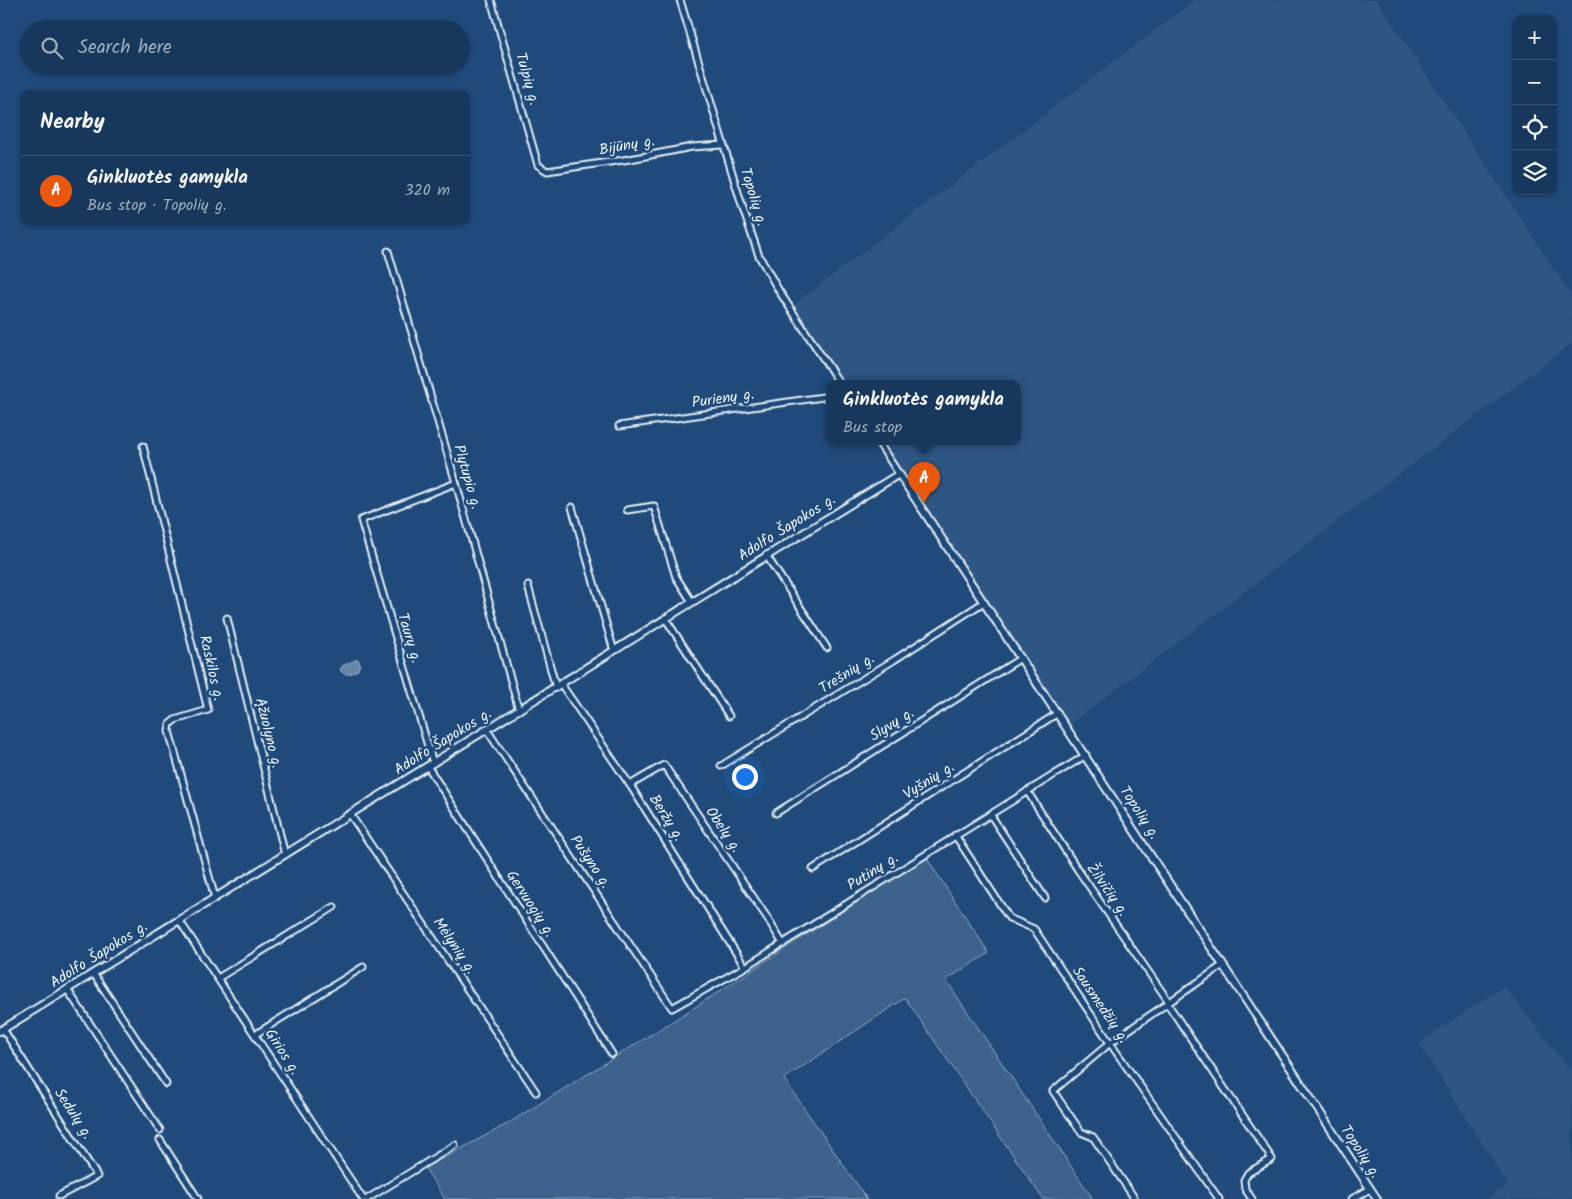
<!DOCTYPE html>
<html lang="en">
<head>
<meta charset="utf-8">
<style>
  body { margin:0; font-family:Kalam,sans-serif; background:#244365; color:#f1f3f6 }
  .controls { position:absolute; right:15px; top:15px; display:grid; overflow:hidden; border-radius:10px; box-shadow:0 1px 4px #0004 }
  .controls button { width:45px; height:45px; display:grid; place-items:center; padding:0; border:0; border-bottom:1px solid #365272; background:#17385c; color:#f1f3f6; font:25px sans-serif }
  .you { position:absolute; left:744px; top:776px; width:18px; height:18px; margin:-12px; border:4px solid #fff; border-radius:50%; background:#1a73e8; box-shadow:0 0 0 8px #1a73e833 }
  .badge { display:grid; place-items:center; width:32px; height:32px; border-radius:50%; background:#ea580c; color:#fff; font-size:16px; font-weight:700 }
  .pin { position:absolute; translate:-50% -41px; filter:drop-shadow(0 1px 2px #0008) }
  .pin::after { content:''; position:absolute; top:26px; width:18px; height:15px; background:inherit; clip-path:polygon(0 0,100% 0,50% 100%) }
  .popup { position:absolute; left:826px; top:380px; width:195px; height:65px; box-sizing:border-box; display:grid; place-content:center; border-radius:10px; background:#17385c; filter:drop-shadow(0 1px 4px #0005); font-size:16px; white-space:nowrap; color:#9eacbb }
  .popup b { font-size:19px; color:#f1f3f6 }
  .popup::after { content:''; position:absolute; left:50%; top:100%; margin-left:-10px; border:10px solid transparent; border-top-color:#17385c }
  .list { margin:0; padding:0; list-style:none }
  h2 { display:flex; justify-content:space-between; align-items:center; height:65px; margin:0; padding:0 20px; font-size:21px }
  h2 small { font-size:16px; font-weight:400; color:#9eacbb }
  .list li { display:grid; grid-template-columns:32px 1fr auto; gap:15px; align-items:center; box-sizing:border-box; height:70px; padding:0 20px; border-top:1px solid #365272 }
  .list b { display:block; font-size:19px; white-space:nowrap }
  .list p { margin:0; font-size:16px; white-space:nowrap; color:#9eacbb }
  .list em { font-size:16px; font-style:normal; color:#9eacbb }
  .icon { flex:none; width:28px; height:28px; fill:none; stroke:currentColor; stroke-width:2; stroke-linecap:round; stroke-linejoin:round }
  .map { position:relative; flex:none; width:1572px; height:1199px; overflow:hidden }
  .search { position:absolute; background:#17385c; box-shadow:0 1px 4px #0004; left:20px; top:20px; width:450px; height:55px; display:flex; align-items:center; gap:12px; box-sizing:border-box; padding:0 18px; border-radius:28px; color:#9eacbb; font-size:19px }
  .panel { position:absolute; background:#17385c; box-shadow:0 1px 4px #0004; left:20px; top:90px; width:450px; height:135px; border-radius:10px }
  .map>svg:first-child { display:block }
  .built { fill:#2e5683 }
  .green { fill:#3c628c; stroke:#92aac2 }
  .water { fill:#6685a7; stroke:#9ab0c7 }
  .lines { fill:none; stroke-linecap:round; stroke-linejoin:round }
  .minor-casing { stroke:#e8f1f8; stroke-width:9 }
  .tertiary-casing { stroke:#e8f1f8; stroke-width:10 }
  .minor { stroke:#1f4a7a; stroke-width:5 }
  .tertiary { stroke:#1f4a7a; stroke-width:6 }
  .labels { text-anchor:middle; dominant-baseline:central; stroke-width:5; stroke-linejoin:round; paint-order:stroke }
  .street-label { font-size:15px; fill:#e8f1f8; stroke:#1f4a7a }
</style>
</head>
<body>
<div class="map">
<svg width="1572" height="1199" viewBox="0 0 1572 1199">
  <rect width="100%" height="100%" fill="#1f4a7a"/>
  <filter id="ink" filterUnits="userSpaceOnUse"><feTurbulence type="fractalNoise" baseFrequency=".02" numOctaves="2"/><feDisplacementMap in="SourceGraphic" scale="10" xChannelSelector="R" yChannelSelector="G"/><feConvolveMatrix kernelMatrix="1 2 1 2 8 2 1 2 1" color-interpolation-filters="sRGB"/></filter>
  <g filter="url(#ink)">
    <g class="built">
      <path d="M1195,0H1377L1572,296V343L1069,725L882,442H1018V384H844L792,306Z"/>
      <path d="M1504,986L1572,1072V1199H1486L1508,1185L1419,1043Z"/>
    </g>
    <path class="green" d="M926,857L989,953L946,980L1093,1199H1043L905,998L784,1079L867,1199H445L425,1168L507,1124L692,1009Z"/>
    <path class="water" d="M358,659L360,664L358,670C352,674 345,677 340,670L342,666Z"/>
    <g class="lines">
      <defs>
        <g id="minor">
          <path d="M491,0L538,165L547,171L630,159L692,147L723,145"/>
          <path d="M680,0L743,209L759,256L779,291L840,384"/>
          <path d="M388,251L456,483L519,710"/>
          <path d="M619,426L830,396"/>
          <path d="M878,442L899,474"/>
          <path d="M143,446L208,710L175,720L170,724L169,731L215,898"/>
          <path d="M572,507L614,651"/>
          <path d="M627,510L654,506L676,577L692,602"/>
          <path d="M766,555L827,648"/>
          <path d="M528,586L556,688"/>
          <path d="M227,618L285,855"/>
          <path d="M665,618L729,716"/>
          <path d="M561,684L630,785L745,967"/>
          <path d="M487,730L672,1008L745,967L1086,755"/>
          <path d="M433,763L361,520L456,483"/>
          <path d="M721,766L894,660L984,602"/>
          <path d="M428,767L612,1054"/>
          <path d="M630,785L664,765L766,916L783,944"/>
          <path d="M1027,791L1078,870L1169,1002"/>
          <path d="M776,813L1021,658"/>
          <path d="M350,814L536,1092"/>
          <path d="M990,814L1045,898"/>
          <path d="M955,835L1009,918L1034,929L1110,1043L1219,1199"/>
          <path d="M813,869L1058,713"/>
          <path d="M179,920L363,1199"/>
          <path d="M93,973L166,1084"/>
          <path d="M218,978L334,907"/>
          <path d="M67,989L160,1130"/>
          <path d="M1167,1003L1272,1159L1248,1173L1244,1180L1245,1189L1252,1199"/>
          <path d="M3,1029L97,1176L59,1196"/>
          <path d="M256,1034L363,967"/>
          <path d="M160,1140L198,1199"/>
          <path d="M367,1199L455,1145"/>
          <path d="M1135,1199L1093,1137L1081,1132L1053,1091L1110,1043L1223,965"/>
          <path d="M1352,1199L1370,1189"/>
        </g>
        <path id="tertiary" d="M0,1031L899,474L1377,1199"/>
      </defs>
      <use href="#minor" class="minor-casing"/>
      <use href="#tertiary" class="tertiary-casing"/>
      <use href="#minor" class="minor"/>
      <use href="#tertiary" class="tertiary"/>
    </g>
  </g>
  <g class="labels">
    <g class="street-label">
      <text transform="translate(527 79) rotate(74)">Tulpių g.</text>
      <text transform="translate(627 146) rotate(-10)">Bijūnų g.</text>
      <text transform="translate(753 197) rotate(73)">Topolių g.</text>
      <text transform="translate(723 399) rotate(-8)">Purienų g.</text>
      <text transform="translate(467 477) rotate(74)">Plytupio g.</text>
      <text transform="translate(787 528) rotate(-32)">Adolfo Šapokos g.</text>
      <text transform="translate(409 638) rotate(73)">Taurų g.</text>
      <text transform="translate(211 668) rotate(77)">Raskilos g.</text>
      <text transform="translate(847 674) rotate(-32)">Trešnių g.</text>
      <text transform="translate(892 725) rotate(-32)">Slyvų g.</text>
      <text transform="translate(268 733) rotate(76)">Ąžuolyno g.</text>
      <text transform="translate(443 742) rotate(-32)">Adolfo Šapokos g.</text>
      <text transform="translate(929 781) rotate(-32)">Vyšnių g.</text>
      <text transform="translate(1139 813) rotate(57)">Topolių g.</text>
      <text transform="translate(666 818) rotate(58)">Beržų g.</text>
      <text transform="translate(723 830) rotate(56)">Obelų g.</text>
      <text transform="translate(590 862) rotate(56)">Pušyno g.</text>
      <text transform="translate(873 872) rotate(-32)">Putinų g.</text>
      <text transform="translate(1107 890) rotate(55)">Žilvičių g.</text>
      <text transform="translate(530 904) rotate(57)">Gervuogių g.</text>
      <text transform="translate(454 946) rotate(56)">Mėlynių g.</text>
      <text transform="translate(99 955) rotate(-32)">Adolfo Šapokos g.</text>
      <text transform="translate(1100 1005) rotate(56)">Sausmedžių g.</text>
      <text transform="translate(282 1052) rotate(57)">Girios g.</text>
      <text transform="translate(73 1114) rotate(57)">Sedulų g.</text>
      <text transform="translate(1360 1152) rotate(57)">Topolių g.</text>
    </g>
  </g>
</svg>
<div class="controls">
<button>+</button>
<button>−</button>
<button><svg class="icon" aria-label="locate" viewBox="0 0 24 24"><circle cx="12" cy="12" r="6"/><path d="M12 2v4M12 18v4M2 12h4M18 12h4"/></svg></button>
<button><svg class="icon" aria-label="layers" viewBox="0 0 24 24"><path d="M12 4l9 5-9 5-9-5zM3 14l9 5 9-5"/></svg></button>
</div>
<div class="you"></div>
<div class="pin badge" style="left:924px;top:503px">A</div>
<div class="popup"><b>Ginkluotės gamykla</b>Bus stop</div>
<div class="search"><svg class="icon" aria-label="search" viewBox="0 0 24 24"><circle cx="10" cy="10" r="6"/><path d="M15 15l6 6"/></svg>Search here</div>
<section class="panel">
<h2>Nearby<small></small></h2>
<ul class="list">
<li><span class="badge">A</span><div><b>Ginkluotės gamykla</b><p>Bus stop · Topolių g.</p></div><em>320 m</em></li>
</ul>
</section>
</div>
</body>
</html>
